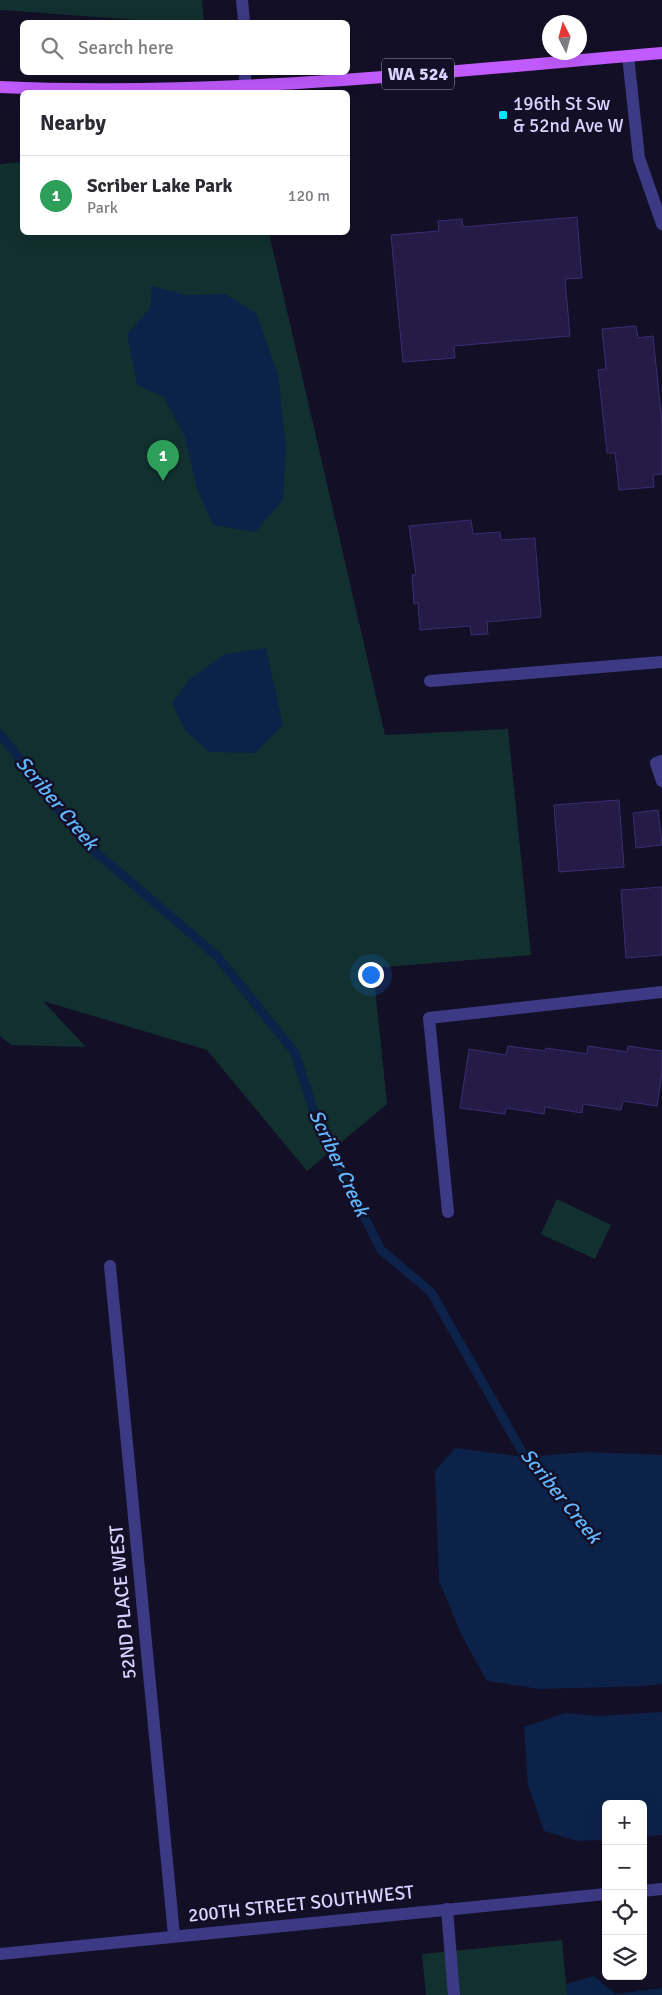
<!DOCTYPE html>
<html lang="en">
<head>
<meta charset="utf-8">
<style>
  body { margin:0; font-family:Signika,sans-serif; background:#f2f2f3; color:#2b2b33 }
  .controls { position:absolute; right:15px; bottom:15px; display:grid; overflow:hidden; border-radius:8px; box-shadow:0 5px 20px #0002 }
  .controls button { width:45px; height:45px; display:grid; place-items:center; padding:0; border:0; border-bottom:1px solid #e1e1e2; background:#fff; color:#2b2b33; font:25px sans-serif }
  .compass { position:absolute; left:542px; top:15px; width:45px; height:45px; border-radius:50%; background:#fff; box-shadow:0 5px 20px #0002; rotate:354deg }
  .you { position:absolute; left:370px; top:974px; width:18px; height:18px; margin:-12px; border:4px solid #fff; border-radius:50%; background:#1a73e8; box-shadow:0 0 0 8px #1a73e833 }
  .badge { display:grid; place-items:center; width:32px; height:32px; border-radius:50%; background:#187f8f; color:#fff; font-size:16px; font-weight:700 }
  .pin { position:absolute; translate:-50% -41px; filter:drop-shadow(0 1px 2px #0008) }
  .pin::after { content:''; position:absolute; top:26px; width:18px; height:15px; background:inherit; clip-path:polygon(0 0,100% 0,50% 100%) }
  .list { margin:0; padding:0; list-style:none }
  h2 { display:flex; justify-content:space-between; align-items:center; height:65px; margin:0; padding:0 20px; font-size:21px }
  h2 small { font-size:16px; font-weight:400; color:#7c7c81 }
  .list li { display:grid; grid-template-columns:32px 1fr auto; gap:15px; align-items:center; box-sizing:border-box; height:80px; padding:0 20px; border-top:1px solid #e1e1e2 }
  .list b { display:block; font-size:19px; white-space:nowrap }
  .list p { margin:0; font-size:16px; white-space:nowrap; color:#7c7c81 }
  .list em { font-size:16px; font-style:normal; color:#7c7c81 }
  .icon { flex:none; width:28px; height:28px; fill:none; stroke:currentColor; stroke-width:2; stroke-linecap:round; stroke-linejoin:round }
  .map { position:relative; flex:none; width:662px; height:1995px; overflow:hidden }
  .search { position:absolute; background:#fff; box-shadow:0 5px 20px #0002; left:20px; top:20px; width:330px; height:55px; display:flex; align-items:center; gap:12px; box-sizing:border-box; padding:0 18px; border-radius:8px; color:#7c7c81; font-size:19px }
  .panel { position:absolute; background:#fff; box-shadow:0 5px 20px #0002; left:20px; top:90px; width:330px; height:145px; border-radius:8px }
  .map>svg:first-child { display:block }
  .green { fill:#12302f }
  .water { fill:#0c2248 }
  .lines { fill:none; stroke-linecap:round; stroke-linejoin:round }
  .stream { stroke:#0c2248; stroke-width:9 }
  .building { fill:#241b47; stroke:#3b2d73 }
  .minor { stroke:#3d3a85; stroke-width:12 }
  .major { stroke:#c25bff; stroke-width:12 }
  .poi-dot { fill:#00e5ff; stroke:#130f26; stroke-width:2 }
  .labels { text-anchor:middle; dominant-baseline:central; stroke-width:5; stroke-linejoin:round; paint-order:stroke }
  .shield { fill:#130f26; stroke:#9e99be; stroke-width:1 }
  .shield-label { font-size:18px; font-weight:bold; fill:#d9d4ff }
  .poi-label { font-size:19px; fill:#d9d4ff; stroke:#130f26; text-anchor:start }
  .street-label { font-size:19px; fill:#d9d4ff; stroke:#130f26 }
  .water-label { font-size:20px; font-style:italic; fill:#62b6ff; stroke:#130f26 }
</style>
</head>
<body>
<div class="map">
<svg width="662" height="1995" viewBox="0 0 662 1995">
  <rect width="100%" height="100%" fill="#130f26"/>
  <g class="green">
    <path d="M0,0H202L204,22H166L0,10Z"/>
    <path d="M22,162V232L269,233L385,735L508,729L531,955L373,968L387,1104L307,1171L207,1050L43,1001L86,1047L11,1045L0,1036V164Z"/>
    <path d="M557,1199L611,1225L595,1259L541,1234Z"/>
    <path d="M562,1940L567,1995H426L422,1954Z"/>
  </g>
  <g class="water">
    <path d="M152,286L186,295L225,294L256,313L278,374L286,448L283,500L255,532L213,525L197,489L185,437L164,397L137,385L127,334L150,308Z"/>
    <path d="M266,648L283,725L255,753L209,752L184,729L172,703L189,680L225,654Z"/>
    <path d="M455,1448L525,1457L586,1452L662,1455V1684L644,1686L540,1689L487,1681L463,1638L439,1581L435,1471Z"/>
    <path d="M662,1712V1835L643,1837V1804H606V1840L577,1841L544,1831L528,1785L524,1727L565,1713L598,1716Z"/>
    <path d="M594,1976L616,1994L662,1988V1995H567L566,1984Z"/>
  </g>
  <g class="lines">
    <path class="stream" d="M0,734L85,843L217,956L295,1053L317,1121L381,1250L431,1292L525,1457L532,1465"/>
  </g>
  <g class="building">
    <path d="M577,217L582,278L565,279L570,336L454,346L455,358L403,362L391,235L439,231L438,221L462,219L463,227Z"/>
    <path d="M636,326L638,338L653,336L662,423V474L653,475L654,487L619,490L615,453H607L598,370L606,369L602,329Z"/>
    <path d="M471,520L473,534L500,532L501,540L535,538L541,617L487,622L488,634L471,635L470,626L420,630L418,603L414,604L412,575H416L409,526Z"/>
    <path d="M619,800L624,867L559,872L554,805Z"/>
    <path d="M658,810L662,845L636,848L633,813Z"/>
    <path d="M662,887V955L626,958L621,890Z"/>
    <path d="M508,1046L545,1051L546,1048L587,1054L588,1046L627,1052L628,1046L662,1051V1072L657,1106L623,1101L621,1110L583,1104L582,1113L545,1107L544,1114L506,1108L505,1114L460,1108L469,1049L506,1055Z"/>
  </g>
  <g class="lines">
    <g class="minor">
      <path d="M242,0L244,22"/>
      <path d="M628,56L639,158L662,224"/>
      <path d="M245,72V86"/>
      <path d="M430,681L662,662"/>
      <path d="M662,761L656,763L662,781"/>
      <path d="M448,1212L429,1018L662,992"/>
      <path d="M110,1266L174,1935"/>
      <path d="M643,1891L662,1889"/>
      <path d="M447,1909L454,1995"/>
      <path d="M0,1954L606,1894"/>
    </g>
    <path class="major" d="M0,87C221,97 442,72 662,53"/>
  </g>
  <rect class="poi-dot" x="498" y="110" width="10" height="10" rx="2.5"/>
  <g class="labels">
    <rect class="shield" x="382" y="58.5" width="72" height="31" rx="4"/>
    <g class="shield-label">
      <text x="418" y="74">WA 524</text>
    </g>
    <g class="poi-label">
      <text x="513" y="104">196th St Sw<tspan x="513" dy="22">&amp; 52nd Ave W</tspan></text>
    </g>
    <g class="street-label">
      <text transform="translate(123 1602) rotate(-95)">52ND PLACE WEST</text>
      <text transform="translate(301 1904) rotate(-6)">200TH STREET SOUTHWEST</text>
    </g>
    <g class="water-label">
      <text transform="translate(57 803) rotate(50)">Scriber Creek</text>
      <text transform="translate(339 1163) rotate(65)">Scriber Creek</text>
      <text transform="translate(561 1496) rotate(51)">Scriber Creek</text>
    </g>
  </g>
</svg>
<div class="controls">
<button>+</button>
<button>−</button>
<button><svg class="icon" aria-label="locate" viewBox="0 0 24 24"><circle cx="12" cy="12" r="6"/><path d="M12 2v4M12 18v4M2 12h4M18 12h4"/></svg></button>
<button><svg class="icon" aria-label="layers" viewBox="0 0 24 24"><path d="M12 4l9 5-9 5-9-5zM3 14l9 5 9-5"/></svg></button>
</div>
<svg class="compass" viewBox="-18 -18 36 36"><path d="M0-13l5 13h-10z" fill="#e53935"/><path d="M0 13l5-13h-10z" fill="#7c7c81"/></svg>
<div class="you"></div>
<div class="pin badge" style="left:163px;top:481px;background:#2e9e5b">1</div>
<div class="search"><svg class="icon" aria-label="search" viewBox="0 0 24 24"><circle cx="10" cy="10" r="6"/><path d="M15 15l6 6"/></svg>Search here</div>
<section class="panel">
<h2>Nearby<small></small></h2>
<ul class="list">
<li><span class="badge" style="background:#2e9e5b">1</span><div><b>Scriber Lake Park</b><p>Park</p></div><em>120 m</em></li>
</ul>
</section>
</div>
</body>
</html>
